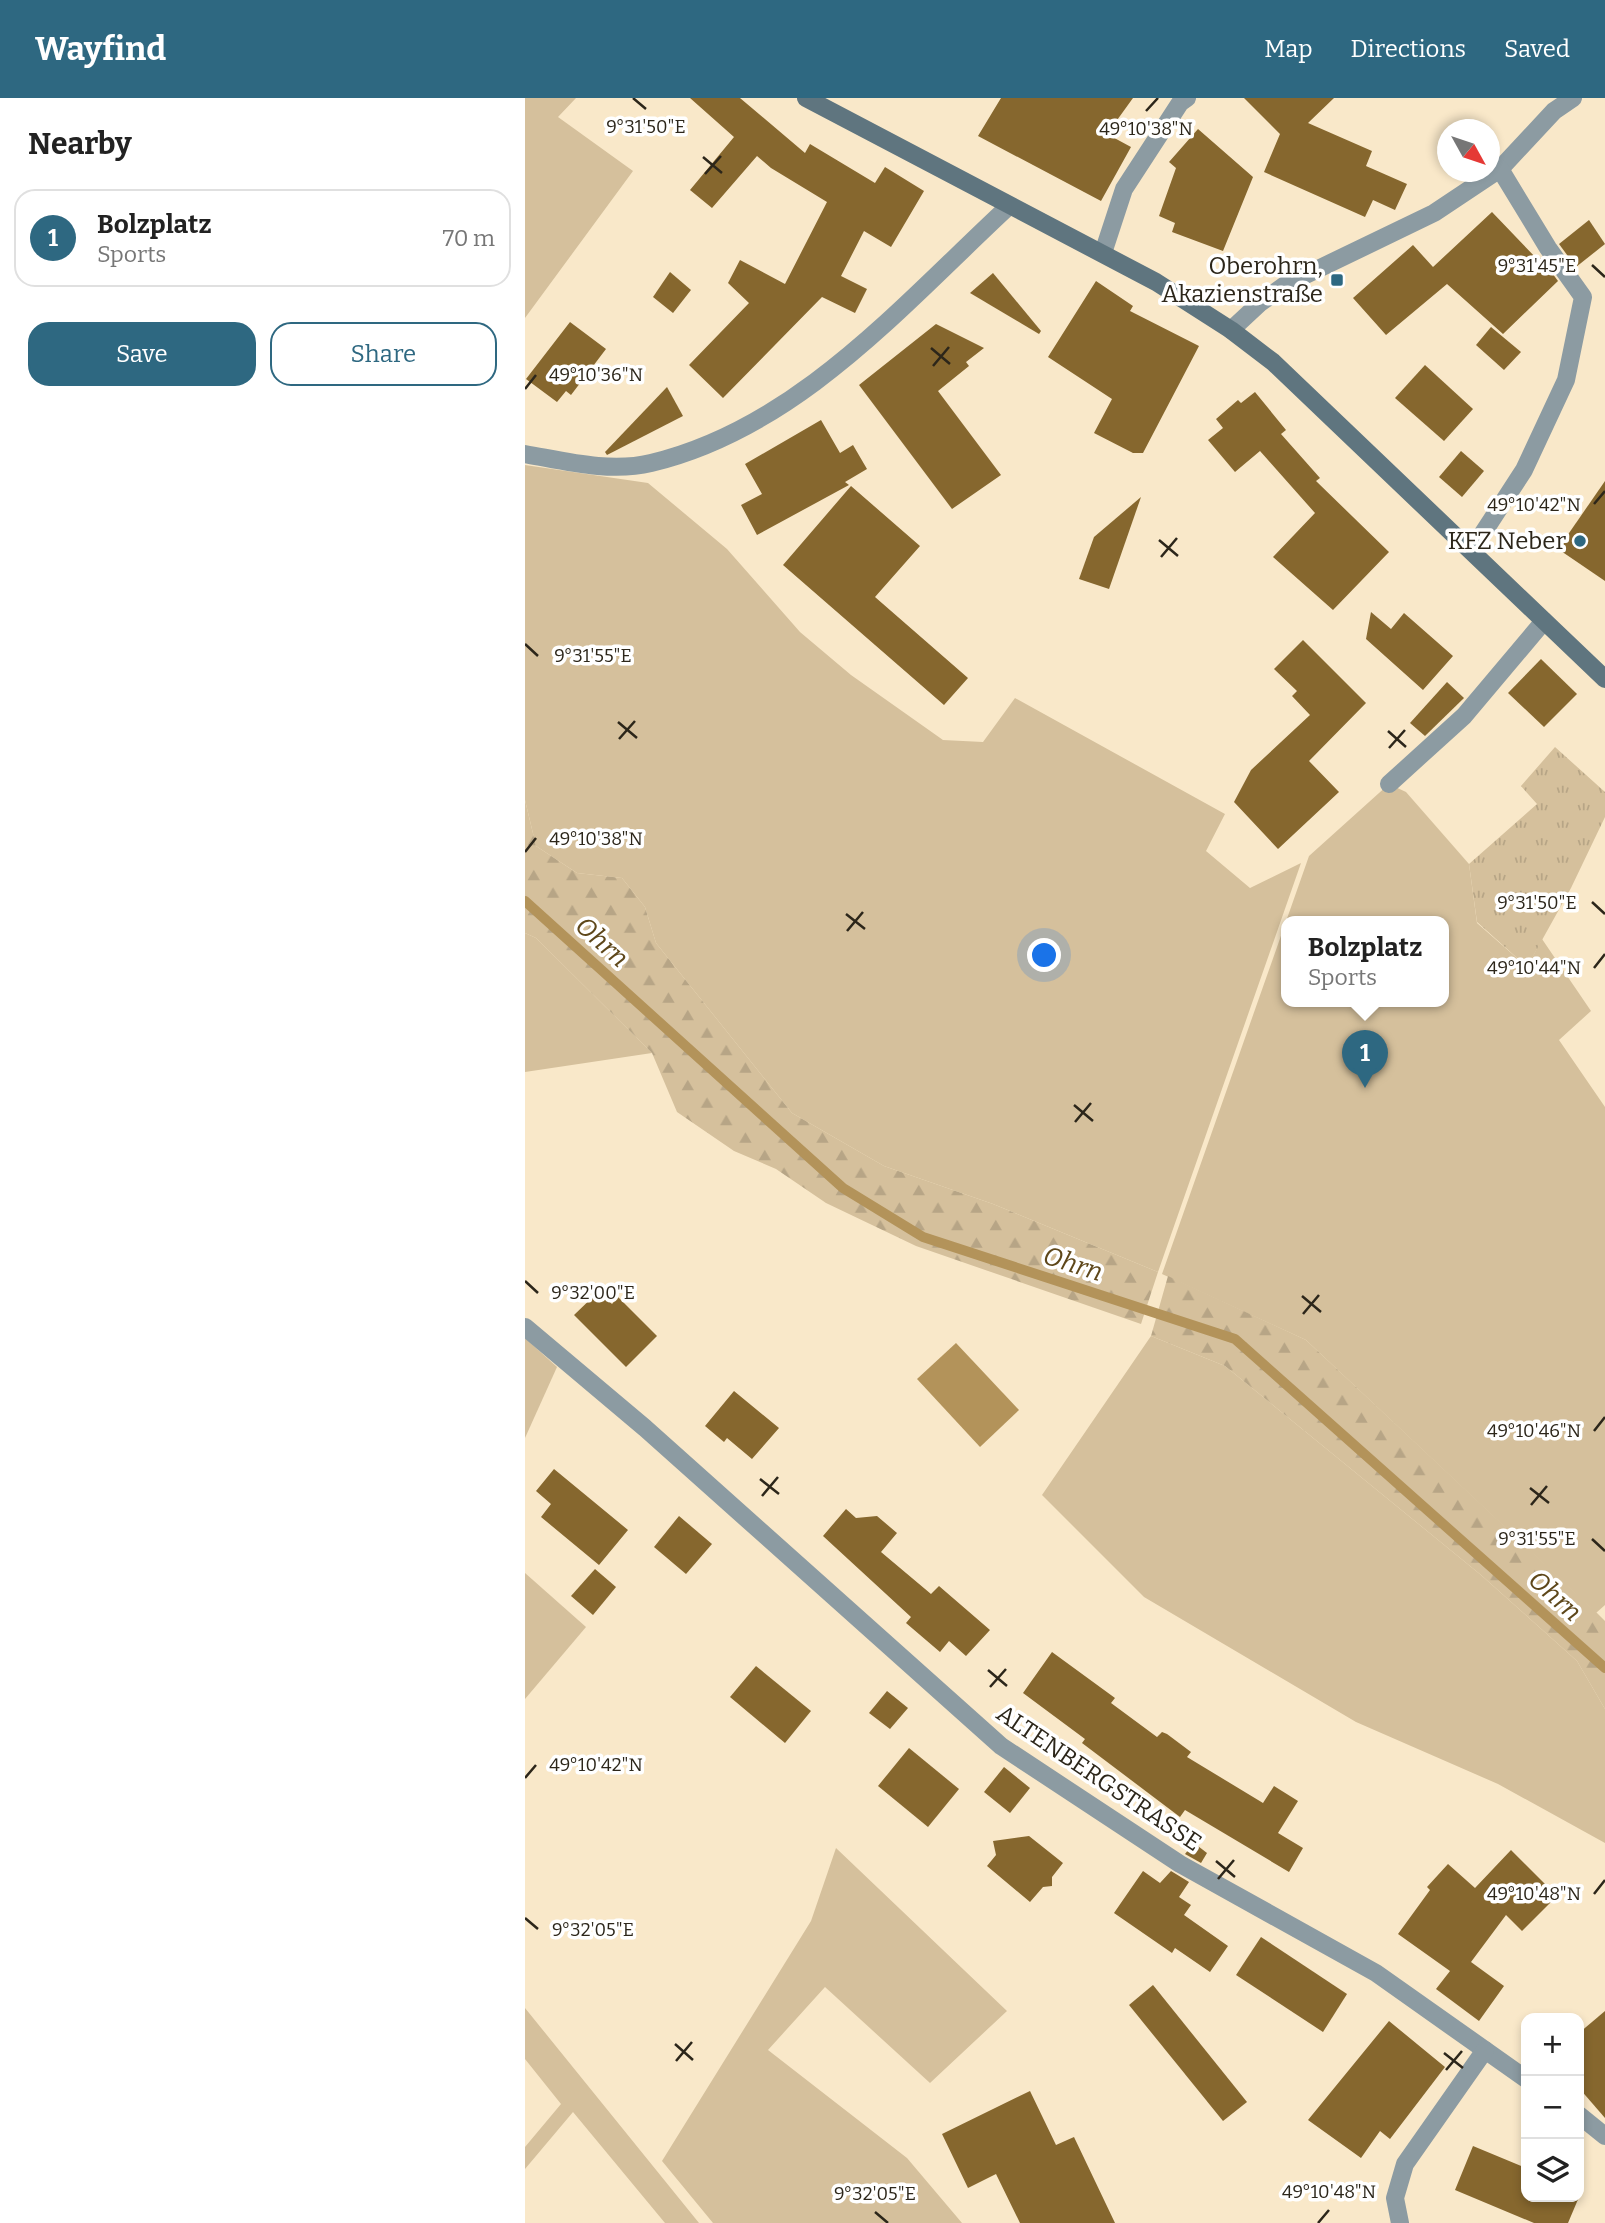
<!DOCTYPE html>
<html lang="en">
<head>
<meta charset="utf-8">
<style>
  body { margin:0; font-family:Bitter,serif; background:#f6f6f6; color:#222 }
  .controls { position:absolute; right:21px; bottom:21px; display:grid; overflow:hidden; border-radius:14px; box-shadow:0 4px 10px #0003 }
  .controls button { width:63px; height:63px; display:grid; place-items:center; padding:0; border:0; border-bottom:2px solid #e0e0e0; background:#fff; color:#222; font:35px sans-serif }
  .compass { position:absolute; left:912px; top:21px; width:63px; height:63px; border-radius:50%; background:#fff; box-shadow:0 4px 10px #0003; rotate:130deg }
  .you { position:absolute; left:520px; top:858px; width:24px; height:24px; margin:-18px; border:5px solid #fff; border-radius:50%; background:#1a73e8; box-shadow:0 0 0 10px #1a73e833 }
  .badge { display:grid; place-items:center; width:46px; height:46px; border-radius:50%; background:#2e6881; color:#fff; font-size:23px; font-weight:700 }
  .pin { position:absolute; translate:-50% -58px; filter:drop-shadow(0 2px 4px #0008) }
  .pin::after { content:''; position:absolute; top:37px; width:24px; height:21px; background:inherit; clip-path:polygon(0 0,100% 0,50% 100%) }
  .popup { position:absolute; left:756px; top:818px; width:168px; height:91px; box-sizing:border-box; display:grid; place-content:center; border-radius:14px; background:#fff; filter:drop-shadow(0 2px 5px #0005); font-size:23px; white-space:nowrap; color:#767676 }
  .popup b { font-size:26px; color:#222 }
  .popup::after { content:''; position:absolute; left:50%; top:100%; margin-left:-14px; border:14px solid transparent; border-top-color:#fff }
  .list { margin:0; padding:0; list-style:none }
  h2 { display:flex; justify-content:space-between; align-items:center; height:91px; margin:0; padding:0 28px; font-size:30px }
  h2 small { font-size:23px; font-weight:400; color:#767676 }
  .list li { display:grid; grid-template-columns:46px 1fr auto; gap:21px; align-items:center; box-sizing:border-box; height:98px; margin:0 14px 14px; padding:0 14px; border:2px solid #e0e0e0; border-radius:21px }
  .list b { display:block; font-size:26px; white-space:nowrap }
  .list p { margin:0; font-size:23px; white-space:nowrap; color:#767676 }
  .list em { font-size:23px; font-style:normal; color:#767676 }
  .actions { display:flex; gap:14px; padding:21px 28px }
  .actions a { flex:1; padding:16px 0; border:2px solid #2e6881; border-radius:21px; text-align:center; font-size:24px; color:#2e6881 }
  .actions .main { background:#2e6881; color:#fff }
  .icon { flex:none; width:38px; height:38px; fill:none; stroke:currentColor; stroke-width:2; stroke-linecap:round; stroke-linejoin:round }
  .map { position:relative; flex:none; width:1080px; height:2125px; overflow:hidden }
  header { display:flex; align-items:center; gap:42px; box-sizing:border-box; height:98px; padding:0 35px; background:#2e6881; color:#fff }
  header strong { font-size:33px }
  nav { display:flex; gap:38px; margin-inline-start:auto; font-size:24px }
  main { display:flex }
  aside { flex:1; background:#fff }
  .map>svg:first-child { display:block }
  .green { fill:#d5c09c; fill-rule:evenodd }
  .forest { fill:url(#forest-firs) }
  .park { fill:url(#park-tufts) }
  .water { fill:#b3935a }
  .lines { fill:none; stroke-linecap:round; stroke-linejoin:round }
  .stream { stroke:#b3935a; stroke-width:10 }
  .building { fill:#86672e }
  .minor { stroke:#8c9ba2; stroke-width:18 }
  .secondary { stroke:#5f757f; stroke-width:18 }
  .ticks { fill:none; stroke:#2c261a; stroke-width:2.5 }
  .poi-dot { fill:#2e6881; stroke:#fff; stroke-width:2.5 }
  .labels { text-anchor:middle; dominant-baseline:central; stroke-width:7; stroke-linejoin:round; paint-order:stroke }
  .poi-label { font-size:24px; fill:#2c261a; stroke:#fff; text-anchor:end }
  .street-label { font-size:24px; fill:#2c261a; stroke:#fff }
  .water-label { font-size:26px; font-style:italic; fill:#5e471a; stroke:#fff }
  .ticks-label { font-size:18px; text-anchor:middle; fill:#2c261a; stroke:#fff; stroke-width:7; stroke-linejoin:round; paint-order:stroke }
</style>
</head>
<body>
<header>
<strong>Wayfind</strong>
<nav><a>Map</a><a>Directions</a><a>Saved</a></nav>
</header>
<main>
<aside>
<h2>Nearby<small></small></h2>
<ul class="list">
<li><span class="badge">1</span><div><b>Bolzplatz</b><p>Sports</p></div><em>70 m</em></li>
</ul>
<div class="actions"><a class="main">Save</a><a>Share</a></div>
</aside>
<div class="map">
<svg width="1080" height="2125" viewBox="0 0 1080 2125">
  <defs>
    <pattern id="forest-firs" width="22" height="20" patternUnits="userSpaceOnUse" patternTransform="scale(1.75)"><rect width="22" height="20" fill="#d5c09c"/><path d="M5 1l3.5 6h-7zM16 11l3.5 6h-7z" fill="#b7a586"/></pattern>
    <pattern id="park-tufts" width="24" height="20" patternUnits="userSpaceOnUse" patternTransform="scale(1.75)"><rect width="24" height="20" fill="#d5c09c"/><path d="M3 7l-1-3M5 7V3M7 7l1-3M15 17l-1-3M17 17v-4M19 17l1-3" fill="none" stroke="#b7a586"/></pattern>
  </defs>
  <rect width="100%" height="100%" fill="#f9e8c9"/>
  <g class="green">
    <path d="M0,0H51L33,19L108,73L0,220Z"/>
    <path d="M0,367L123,385L202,451L275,534L326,577L418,642L458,644L490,600L700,716L681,753L725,790L776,765L633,1174L468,1106L359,1068L267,1015L131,845L120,809L97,780L52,775L11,748L0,702Z"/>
    <path d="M864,686L881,694L944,766L952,825L1002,869L1017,841L1066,913L1034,942L1080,1009V1507L1071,1515L781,1242L637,1176L784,758ZM761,824H919V904H761Z"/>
    <path d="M0,835L11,840L127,955L0,974Z"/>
    <path d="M626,1238L700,1268L956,1477L1052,1563L1080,1611V1745L973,1686L831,1624L619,1499L517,1397Z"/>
    <path d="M0,1240L32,1269L0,1340Z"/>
    <path d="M0,1475L61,1529L0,1601Z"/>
    <path d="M311,1750L482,1913L405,1985L300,1889L243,1952L382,2060L437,2125H188L137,2063L286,1823Z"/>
    <path d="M0,1910L174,2125H140L48,2014L0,2071V2049L36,2006L0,1961Z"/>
  </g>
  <g class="forest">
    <path d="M0,702L11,748L52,775L97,780L120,809L131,845L267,1015L359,1068L468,1106L633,1174L616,1226L391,1148L301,1105L251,1071L209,1053L152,1014L127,955L11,840L0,835Z"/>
    <path d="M643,1178L781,1242L1072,1515L1080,1523V1611L1052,1563L956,1477L700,1268L626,1238Z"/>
  </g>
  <path class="park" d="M1030,649L1080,694V719L1046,790L1002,869L952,824L944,766L1012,706L996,688Z"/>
  <path class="water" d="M431,1245L494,1312L455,1349L392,1281Z"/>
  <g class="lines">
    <path class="stream" d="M0,803L318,1090L398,1139L710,1241L1080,1570"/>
  </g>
  <g class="building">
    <path d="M165,0H215L280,55L285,46L350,85L360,69L399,93L366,149L339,133L316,178L342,191L330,215L297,199L198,300L164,267L224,205L203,185L215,162L260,186L302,104L246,70L232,58L187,110L165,92L209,39Z"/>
    <path d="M476,0H608L582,36L606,49L576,103L453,38Z"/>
    <path d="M719,0H809L783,25L847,53L841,68L882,86L870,112L848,102L840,119L739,74L755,36Z"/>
    <path d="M673,31L728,79L698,153L647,134L650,125L634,118L651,70L644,64Z"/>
    <path d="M967,114L1013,162L1016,160L1033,183L978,236L922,186L861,237L828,200L888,147L908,169Z"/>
    <path d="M1064,122L1080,146L1051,169L1034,146Z"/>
    <path d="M145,174L166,192L148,215L128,199Z"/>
    <path d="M468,175L516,233L514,236L445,195Z"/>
    <path d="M571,183L608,208L605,213L674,248L618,355H608L569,335L587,301L523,259Z"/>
    <path d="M45,224L81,251L46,297L41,293L32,304L1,281Z"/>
    <path d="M411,226L459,250L441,264L444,268L413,293L476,377L427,411L334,287Z"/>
    <path d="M966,229L996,254L979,272L951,247Z"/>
    <path d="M900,267L948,311L919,343L870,300Z"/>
    <path d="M142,289L158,318L82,357L80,354Z"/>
    <path d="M730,294L761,332L756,336L795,380L791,383L864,454L808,512L748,459L790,415L735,353L710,374L683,342L698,330L691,321L713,302L716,305Z"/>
    <path d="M296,322L315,355L328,347L342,371L320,384L324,387L232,437L216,407L237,396L220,366Z"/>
    <path d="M936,353L959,373L937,399L914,379Z"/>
    <path d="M1080,383V483L1033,451Z"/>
    <path d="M326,388L395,448L350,499L443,580L419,607L258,467Z"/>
    <path d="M616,399L584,491L554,481L569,439Z"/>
    <path d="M846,514L866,531L879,515L928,558L898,592L841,541Z"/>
    <path d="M778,542L841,605L784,663L814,694L753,751L709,704L726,672L785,617L767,598L772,593L749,571Z"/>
    <path d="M1016,561L1052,596L1019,629L983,595Z"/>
    <path d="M922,584L939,600L900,638L885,625Z"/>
    <path d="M74,1193L87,1206L93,1199L132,1238L101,1269L49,1217Z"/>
    <path d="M209,1293L254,1330L227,1361L202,1340L199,1344L180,1328Z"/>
    <path d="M29,1371L103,1432L74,1467L16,1419L26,1406L11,1393Z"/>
    <path d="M321,1411L331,1420L352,1418L372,1435L356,1454L406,1496L414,1488L465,1532L441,1558L424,1543L415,1554L381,1525L386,1519L298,1438Z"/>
    <path d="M154,1418L187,1446L161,1476L129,1449Z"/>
    <path d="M70,1471L91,1489L68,1517L46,1498Z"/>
    <path d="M527,1554L590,1600L586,1605L632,1639L637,1634L642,1636L666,1654L662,1659L738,1705L749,1688L773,1703L753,1735L778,1750L764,1774L660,1712L655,1719L557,1645L560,1641L498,1595Z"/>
    <path d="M231,1568L286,1613L260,1645L205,1599Z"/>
    <path d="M362,1593L383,1610L365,1631L344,1615Z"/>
    <path d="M384,1650L434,1691L403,1729L353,1688Z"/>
    <path d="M479,1669L505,1690L485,1715L459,1694Z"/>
    <path d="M504,1738L538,1765L527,1779V1788L518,1789L505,1804L462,1768L471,1757L468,1743Z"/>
    <path d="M669,1745L682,1755L676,1765L660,1756Z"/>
    <path d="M986,1752L1032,1798L997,1833L981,1817L946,1864L979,1888L954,1923L911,1891L925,1873L873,1836L905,1792L902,1789L923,1766L950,1790Z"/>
    <path d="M618,1773L635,1785L646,1773L664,1784L654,1799L666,1807L659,1817L703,1848L685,1874L650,1850L647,1855L589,1815Z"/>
    <path d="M736,1839L822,1896L798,1934L711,1877Z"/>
    <path d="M628,1887L722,2004L698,2023L604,1907Z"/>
    <path d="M1080,1913V2020L1054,1990V1935Z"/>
    <path d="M864,1923L920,1969L865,2041L855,2033L836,2060L783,2022Z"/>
    <path d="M505,1993L531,2047L549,2039L590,2125H495L471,2076L443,2090L417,2036Z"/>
    <path d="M948,2048L1001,2070V2099H1054L1043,2125H1009L930,2092Z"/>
  </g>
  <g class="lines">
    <g class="minor">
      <path d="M578,155L599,91L655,5L662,0"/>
      <path d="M706,232L735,205L760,187L909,115L975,71L1029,13L1048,0"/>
      <path d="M0,356C40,363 85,375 126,365C273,330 378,206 484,108"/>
      <path d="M947,452L999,372L1041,282L1058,199L1023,150L975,71"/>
      <path d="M864,686L939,618L1019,523"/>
      <path d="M0,1229L120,1330L476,1648L655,1766L851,1875L1001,1981"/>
      <path d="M1054,2017L1080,2038"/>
      <path d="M875,2125L870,2100L880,2066L960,1952"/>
    </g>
    <path class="secondary" d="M281,0L631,184L706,232L748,264L1080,581"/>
  </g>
  <path class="ticks" d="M108,0L121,11M621,13L633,0M178,59L197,75M180,76L196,58M1067,167L1080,179M406,250L425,266M408,268L424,249M0,291L11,277M1069,406L1080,393M634,442L653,458M636,459L652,440M0,546L13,558M93,624L112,640M863,633L881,649M94,641L110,623M864,650L880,632M0,754L11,740M1067,804L1080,816M321,816L340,831M322,833L338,814M1069,870L1080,856M549,1007L568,1023M550,1024L566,1005M0,1183L13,1195M777,1198L796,1214M778,1216L794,1197M1069,1333L1080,1319M235,1381L254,1396M1005,1390L1024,1405M237,1398L253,1379M1006,1407L1022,1388M1067,1441L1080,1453M463,1572L482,1588M465,1589L481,1571M0,1680L11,1667M691,1763L710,1779M693,1781L709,1762M1069,1796L1080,1782M0,1820L13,1831M150,1946L168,1962M919,1955L938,1970M151,1963L167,1944M921,1972L937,1953M350,2114L363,2125M793,2125L804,2112"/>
  <g class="poi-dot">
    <rect x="805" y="175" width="14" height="14" rx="3.5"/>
    <circle cx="1055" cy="443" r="7"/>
  </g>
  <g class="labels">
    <g class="poi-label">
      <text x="798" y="168">Oberohrn,<tspan x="798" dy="28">Akazienstraße</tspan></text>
      <text x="1041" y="443">KFZ Neber</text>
    </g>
    <g class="street-label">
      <text transform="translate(574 1680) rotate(34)">ALTENBERGSTRASSE</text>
    </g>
    <g class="water-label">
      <text transform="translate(77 844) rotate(42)">Ohrn</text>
      <text transform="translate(548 1166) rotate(18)">Ohrn</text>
      <text transform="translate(1030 1498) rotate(42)">Ohrn</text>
    </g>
  </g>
  <g class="ticks-label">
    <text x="121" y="35">9°31'50"E</text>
    <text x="621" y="37">49°10'38"N</text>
    <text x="1012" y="174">9°31'45"E</text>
    <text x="71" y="283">49°10'36"N</text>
    <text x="1009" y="413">49°10'42"N</text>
    <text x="68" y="564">9°31'55"E</text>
    <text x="71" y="747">49°10'38"N</text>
    <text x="1012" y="811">9°31'50"E</text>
    <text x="1009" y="876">49°10'44"N</text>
    <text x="68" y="1201">9°32'00"E</text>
    <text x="1009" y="1339">49°10'46"N</text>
    <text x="1012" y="1447">9°31'55"E</text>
    <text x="71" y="1673">49°10'42"N</text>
    <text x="1009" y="1802">49°10'48"N</text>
    <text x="68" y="1838">9°32'05"E</text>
    <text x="804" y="2100">49°10'48"N</text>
    <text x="350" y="2102">9°32'05"E</text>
  </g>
</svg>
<div class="controls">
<button>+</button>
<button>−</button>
<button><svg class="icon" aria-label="layers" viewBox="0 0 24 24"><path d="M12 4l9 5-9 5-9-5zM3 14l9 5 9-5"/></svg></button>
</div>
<svg class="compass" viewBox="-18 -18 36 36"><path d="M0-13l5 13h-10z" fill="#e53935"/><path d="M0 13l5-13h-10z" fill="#767676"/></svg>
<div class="you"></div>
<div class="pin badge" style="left:840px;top:990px">1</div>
<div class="popup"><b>Bolzplatz</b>Sports</div>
</div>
</main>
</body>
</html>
